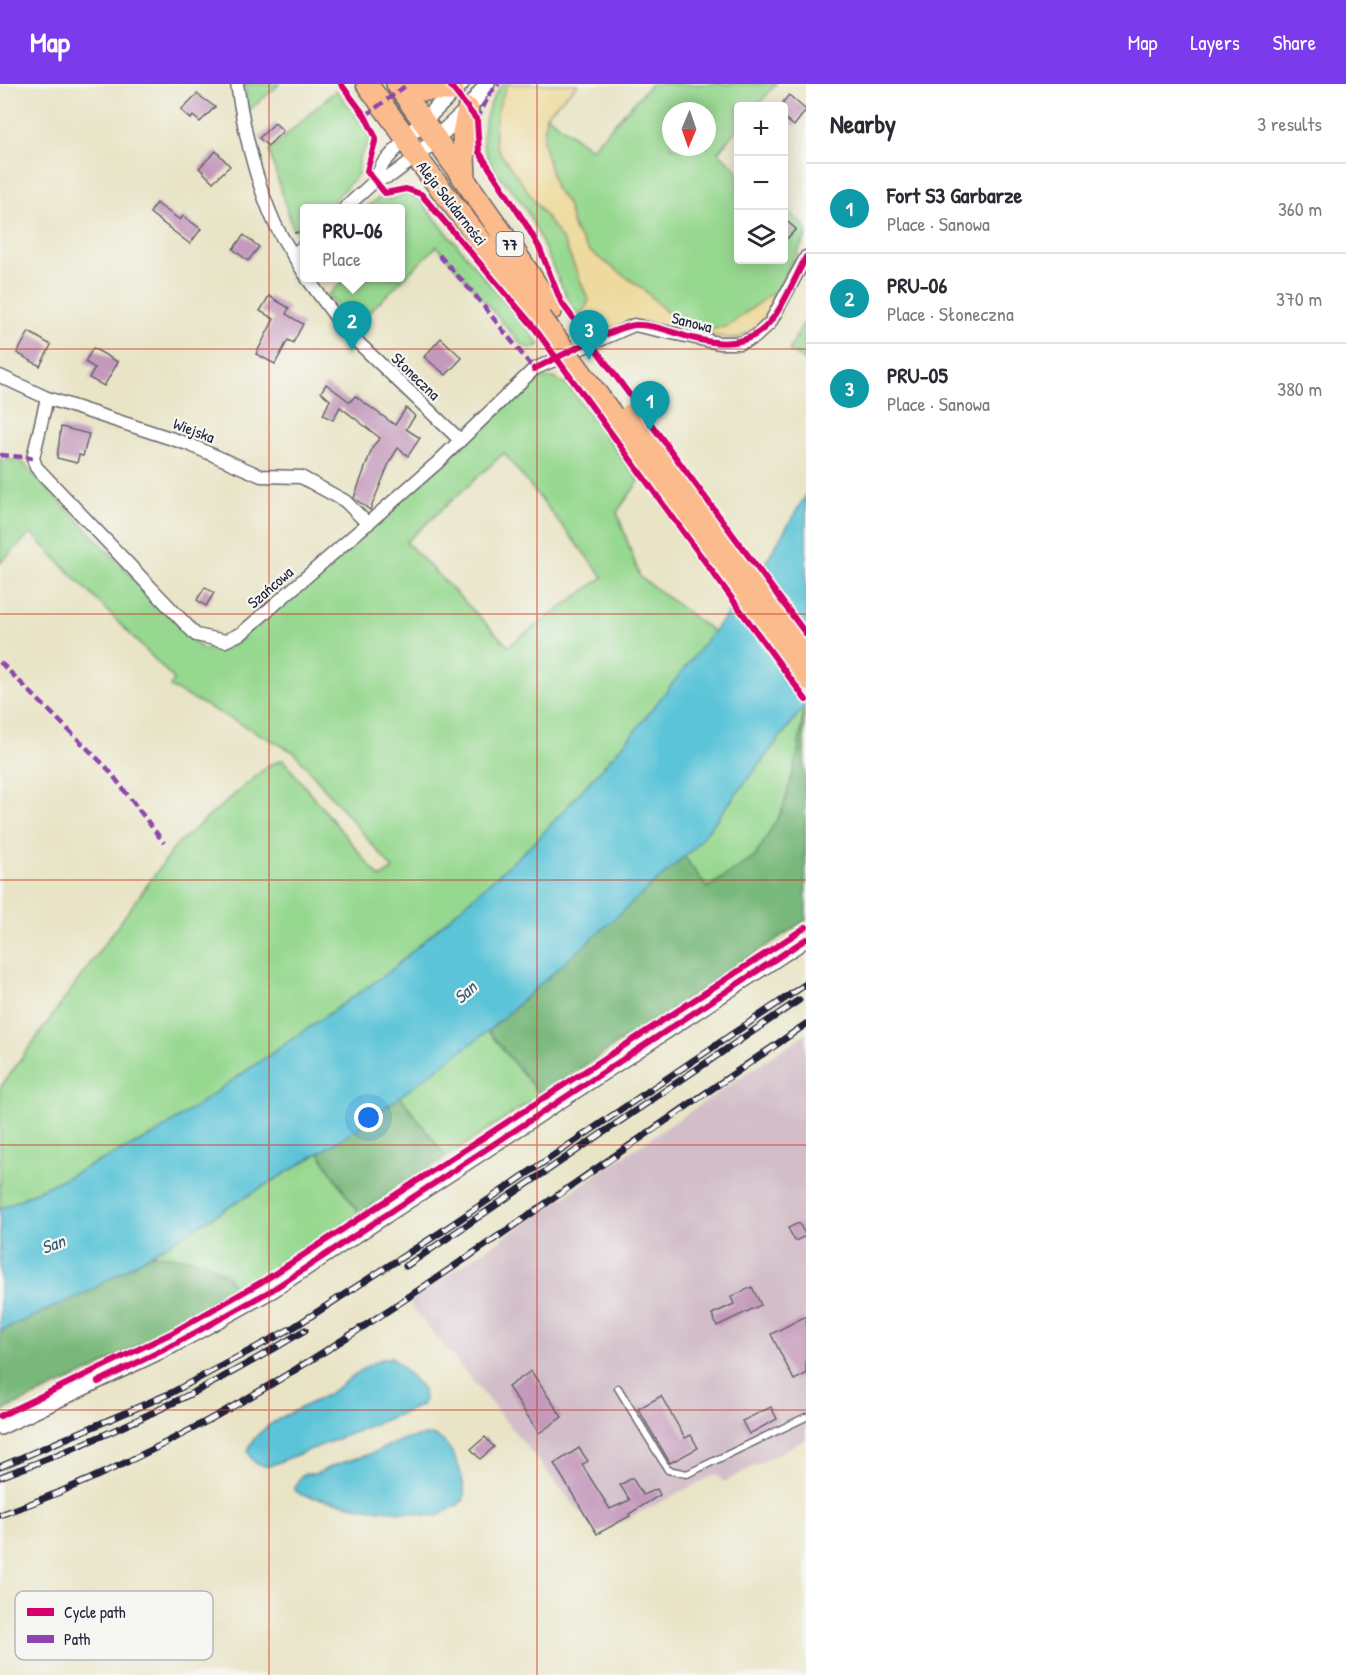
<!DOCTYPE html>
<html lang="en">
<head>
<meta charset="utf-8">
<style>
  body { margin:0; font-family:"Patrick Hand",sans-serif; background:#f2f2f3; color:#2b2b33 }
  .controls { position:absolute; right:18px; top:18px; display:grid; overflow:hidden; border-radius:6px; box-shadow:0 3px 15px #0003 }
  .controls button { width:54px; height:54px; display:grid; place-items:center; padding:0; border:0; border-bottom:2px solid #e1e1e2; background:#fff; color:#2b2b33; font:30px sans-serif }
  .compass { position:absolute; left:662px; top:18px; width:54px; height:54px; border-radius:50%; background:#fff; box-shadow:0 3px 15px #0003; rotate:182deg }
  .you { position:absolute; left:369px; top:1034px; width:21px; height:21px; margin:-15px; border:4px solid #fff; border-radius:50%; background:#1a73e8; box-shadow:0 0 0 9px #1a73e833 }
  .badge { display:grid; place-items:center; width:39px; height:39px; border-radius:50%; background:#7c3aed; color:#fff; font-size:20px; font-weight:700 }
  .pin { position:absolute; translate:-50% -50px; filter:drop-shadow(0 2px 3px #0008) }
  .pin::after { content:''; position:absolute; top:32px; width:21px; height:18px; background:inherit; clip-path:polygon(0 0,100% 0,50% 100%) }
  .popup { position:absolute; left:300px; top:120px; width:105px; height:78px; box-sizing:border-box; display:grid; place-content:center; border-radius:6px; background:#fff; filter:drop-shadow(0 2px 4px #0005); font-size:20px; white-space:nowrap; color:#7c7c81 }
  .popup b { font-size:22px; color:#2b2b33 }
  .popup::after { content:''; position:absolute; left:50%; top:100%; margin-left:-12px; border:12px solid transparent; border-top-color:#fff }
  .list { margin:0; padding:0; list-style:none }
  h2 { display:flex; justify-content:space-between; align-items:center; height:78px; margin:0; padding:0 24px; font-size:26px }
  h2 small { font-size:20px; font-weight:400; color:#7c7c81 }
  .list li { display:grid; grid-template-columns:39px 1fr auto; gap:18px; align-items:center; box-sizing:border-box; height:90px; padding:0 24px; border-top:2px solid #e1e1e2 }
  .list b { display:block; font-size:22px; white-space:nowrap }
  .list p { margin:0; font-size:20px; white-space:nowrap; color:#7c7c81 }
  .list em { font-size:20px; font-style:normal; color:#7c7c81 }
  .icon { flex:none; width:33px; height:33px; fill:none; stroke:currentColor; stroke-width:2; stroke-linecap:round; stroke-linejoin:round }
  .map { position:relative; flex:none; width:806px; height:1591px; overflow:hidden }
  header { display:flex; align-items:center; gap:36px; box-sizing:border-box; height:84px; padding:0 30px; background:#7c3aed; color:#fff }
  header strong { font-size:28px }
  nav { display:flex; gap:33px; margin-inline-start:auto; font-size:21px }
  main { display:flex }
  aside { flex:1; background:#fff }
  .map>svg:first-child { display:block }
  .industrial { fill:#d2bdc8 }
  .green { fill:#96d88f; stroke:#5c7d65; stroke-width:1.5; fill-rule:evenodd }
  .forest { fill:#78b87a; stroke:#4d6d5a; stroke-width:1.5 }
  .sand { fill:#eeda9e; stroke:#887e6c; stroke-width:1.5 }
  .water { fill:#5cc4d8; stroke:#3f738a; stroke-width:1.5 }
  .pier { fill:#e9e4c6 }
  .building { fill:#c499bb }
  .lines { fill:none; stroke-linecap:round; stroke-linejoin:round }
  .service-casing { stroke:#68666c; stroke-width:9 }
  .minor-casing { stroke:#68666c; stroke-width:15 }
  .tertiary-casing { stroke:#68666c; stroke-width:18 }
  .trunk-casing { stroke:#68666c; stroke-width:24 }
  .path { stroke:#68666c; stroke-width:2; stroke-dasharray:4.5 4.5; stroke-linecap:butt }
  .service { stroke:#fff; stroke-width:6 }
  .minor { stroke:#fff; stroke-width:12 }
  .tertiary { stroke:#fff; stroke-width:15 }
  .trunk { stroke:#fbbb8c; stroke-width:21 }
  .rail-casing { stroke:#22223b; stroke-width:7 }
  .rail { stroke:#f6f6f2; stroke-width:4.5; stroke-dasharray:14; stroke-linecap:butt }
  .trunk-bridge-casing { stroke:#68666c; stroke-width:24; stroke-linecap:butt }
  .trunk-bridge { stroke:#fbbb8c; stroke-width:21 }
  .quiet { stroke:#8e44ad; stroke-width:4.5; stroke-dasharray:9 4.5; stroke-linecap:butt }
  .cycleway-casing { stroke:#f6f6f2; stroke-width:10 }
  .cycleway { stroke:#d6006c; stroke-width:6 }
  .grid { fill:none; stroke:#c8321e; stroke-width:1.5; stroke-opacity:0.55 }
  .labels { text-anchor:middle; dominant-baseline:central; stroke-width:4.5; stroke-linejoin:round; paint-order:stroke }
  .shield { fill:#f6f6f2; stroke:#626272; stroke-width:1.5 }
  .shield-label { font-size:15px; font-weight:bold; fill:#22223b }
  .street-label { font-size:16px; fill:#22223b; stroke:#f6f6f2 }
  .water-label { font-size:18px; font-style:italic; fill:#365b72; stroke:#f6f6f2 }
  .key { fill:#f6f6f2; stroke:#b6b6bb; stroke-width:1.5 }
  .key-label { font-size:16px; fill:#22223b }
</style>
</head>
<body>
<header>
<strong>Map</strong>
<nav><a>Map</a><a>Layers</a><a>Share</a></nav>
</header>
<main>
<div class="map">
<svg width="806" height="1591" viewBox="0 0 806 1591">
  <rect width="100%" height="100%" fill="#f6f6f2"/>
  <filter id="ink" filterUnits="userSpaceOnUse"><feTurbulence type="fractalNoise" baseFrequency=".0167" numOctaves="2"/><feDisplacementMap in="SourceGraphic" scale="12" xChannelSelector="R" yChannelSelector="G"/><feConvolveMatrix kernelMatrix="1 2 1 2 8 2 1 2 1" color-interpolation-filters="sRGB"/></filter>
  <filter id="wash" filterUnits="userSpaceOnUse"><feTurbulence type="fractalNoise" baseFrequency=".008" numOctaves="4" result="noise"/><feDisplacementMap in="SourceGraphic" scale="24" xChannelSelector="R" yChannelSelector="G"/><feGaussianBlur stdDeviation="1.35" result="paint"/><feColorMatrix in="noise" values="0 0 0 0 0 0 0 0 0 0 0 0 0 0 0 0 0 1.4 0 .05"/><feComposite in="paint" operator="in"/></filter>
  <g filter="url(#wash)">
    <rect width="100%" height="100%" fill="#e9e4c6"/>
    <path class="industrial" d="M806,949V1355L724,1398L716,1390L598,1450L408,1218Z"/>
    <g class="green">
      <path d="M244,0H280L248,27Z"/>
      <path d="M503,0H508L502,13L497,64L564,158L589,217L580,233C556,200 545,158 524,122C513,103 493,90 486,69C478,49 489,15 503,0Z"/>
      <path d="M651,0H776L757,22H738V44L718,68L738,86V176H784V124L806,143V153L776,206L728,242L710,246L671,232L643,205L588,166L574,145L567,120L555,104L543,57L546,31L591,65ZM671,27H707V63H671Z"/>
      <path d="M336,6L367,46L370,55L359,75L358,90L327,124H304V145L300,147L293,145L269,67Z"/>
      <path d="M405,110L418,114L540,261L531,265L522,261L437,162L355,242L328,211L347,194H400V124L367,123L379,114L392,115Z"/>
      <path d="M806,233V277L789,267Z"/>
      <path d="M554,294L567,301L639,397L617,428L640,493L714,548L631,652L537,756L389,888L154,1051L0,1125V1004L177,760L269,681L283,676L380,794L393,785L294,668L170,603L174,595L31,449L0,479V375L21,377L203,566L235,559L383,433L535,295ZM504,369L603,493L508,562L406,458Z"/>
      <path d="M804,623L798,670L783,725L755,773L707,804L684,772L695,763Z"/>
      <path d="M488,947L540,1011L446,1073L400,1012Z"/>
      <path d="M319,1069L359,1130L237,1207L226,1189L151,1170Z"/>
    </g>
    <g class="forest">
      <path d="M804,623L806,836L540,1011L488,947L684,772L707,804L755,773L783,725L798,670Z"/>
      <path d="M400,1012L446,1073L359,1130L319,1069L347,1052Z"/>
      <path d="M151,1170C189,1175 214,1171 237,1207L93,1286L0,1328V1247L87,1208Z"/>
    </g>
    <path class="sand" d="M508,0H578L546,31L543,57L555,104L567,120L574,145L588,166L643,205L671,232L710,246L728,242L776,206C766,234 764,243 735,255L636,238L601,246L595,251L580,233L589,217L564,158L497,64C491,42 498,20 508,0Z"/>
    <g class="water">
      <path d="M806,411V620L695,763L488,947L347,1052L88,1208L0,1247V1125L154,1051L389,888L537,756L631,652L758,491Z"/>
      <path d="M392,1273L423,1305L424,1318L420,1322L269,1382C257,1383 252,1378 248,1367C255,1340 303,1324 325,1312C348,1299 366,1276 392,1273Z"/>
      <path d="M430,1351C452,1354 466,1395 464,1415L458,1421L437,1432L366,1424L302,1411L294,1406L300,1393L305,1390H316L332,1382L373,1369L404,1355Z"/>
    </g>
    <path class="pier" d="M760,481L806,544V621L732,520Z"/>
    <g id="blocks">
      <g class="building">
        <path d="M197,10L215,23L200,38L193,32L191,35L181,26Z"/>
        <path d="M789,11L806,26L794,42L783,33V18Z"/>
        <path d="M275,39L283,47L268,62L259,54Z"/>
        <path d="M216,67L230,82L213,98L199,84Z"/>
        <path d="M156,119L180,136L183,132L201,145L190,160L150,129Z"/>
        <path d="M783,134L796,145L783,159Z"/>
        <path d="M244,151L259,163L248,177L233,165Z"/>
        <path d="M269,212L289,224L286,230L303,240L293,259L288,256L275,280L256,270L274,235L260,227Z"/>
        <path d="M29,248L51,261L40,282L17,269Z"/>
        <path d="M441,254L462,274L446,291L424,273Z"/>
        <path d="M93,264L118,278L104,302L89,294L95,284L85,278Z"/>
        <path d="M326,300L350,318L355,312L395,341L406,324L415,332L406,345L420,354L408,372L398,364L390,377L370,426L354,414L373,362L380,354L340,323L333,336L323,331L330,316L321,308Z"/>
        <path d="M61,343L89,350L83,372L79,371L77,379L57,374Z"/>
        <path d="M205,503L214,509L206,522L197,516Z"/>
        <path d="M799,1139L806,1152L795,1157L788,1144Z"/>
        <path d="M752,1203L761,1221L717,1242L712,1230L734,1220L731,1213Z"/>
        <path d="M806,1232V1290L794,1296L771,1250Z"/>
        <path d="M531,1287L562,1333L539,1349L508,1303Z"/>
        <path d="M661,1312L685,1354L691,1351L698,1364L670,1379L638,1325Z"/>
        <path d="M771,1323L777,1335L749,1350L742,1337Z"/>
        <path d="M485,1353L494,1363L480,1375L471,1365Z"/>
        <path d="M579,1364L588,1377L582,1381L610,1425L630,1416L620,1401L632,1394L643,1411L657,1405L660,1411L629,1430L630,1432L597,1450L554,1380Z"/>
      </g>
    </g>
  </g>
  <g filter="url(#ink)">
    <use href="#blocks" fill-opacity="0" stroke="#68666c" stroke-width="1.5"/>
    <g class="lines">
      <defs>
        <path id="service" d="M618,1304L668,1386L687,1390L806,1333"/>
        <g id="minor">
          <path d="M237,0C244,48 255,96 275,140C283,157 295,173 304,189"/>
          <path d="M375,97L382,81L406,54"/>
          <path d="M345,124L375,97L392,91L416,73"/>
          <path d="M293,171L304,162"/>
          <path d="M307,194L346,247L460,356"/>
          <path d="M0,292L47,314L188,360L261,392L301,393L345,417L368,440"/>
          <path d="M47,314L33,374L36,383L196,551L225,557L242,549L437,379L534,285L634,241L719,259H740L755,253L770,239L806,173"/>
        </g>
        <g id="tertiary">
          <path d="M406,54L461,0"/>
          <path d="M416,73L468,25L487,0"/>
          <path d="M0,1343L173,1261L272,1206L806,855"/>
        </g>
        <g id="trunk">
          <path d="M367,0L406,54L416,73L541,234"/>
          <path d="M397,0L509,159L552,225"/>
          <path d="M401,6H453"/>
          <path d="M465,95L463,49L468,25"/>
        </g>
      </defs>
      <use href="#service" class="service-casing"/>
      <use href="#minor" class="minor-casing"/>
      <use href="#tertiary" class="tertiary-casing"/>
      <use href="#trunk" class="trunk-casing"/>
      <path class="path" d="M294,149L304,147"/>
      <use href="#service" class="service"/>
      <use href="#minor" class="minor"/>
      <use href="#tertiary" class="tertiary"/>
      <use href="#trunk" class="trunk"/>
      <defs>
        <g id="rail">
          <path d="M406,1182L799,916"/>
          <path d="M0,1383L171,1309L294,1243L441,1148L806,900"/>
          <path d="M0,1393C105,1354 209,1305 305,1246"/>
          <path d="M0,1431C175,1369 329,1268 481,1164C590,1090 698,1015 806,940"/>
        </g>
      </defs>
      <use href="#rail" class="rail-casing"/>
      <use href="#rail" class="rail"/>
      <defs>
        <g id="trunk-bridge">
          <path d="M541,234L806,595"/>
          <path d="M630,331L806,569"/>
        </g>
      </defs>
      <use href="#trunk-bridge" class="trunk-bridge-casing"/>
      <use href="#trunk-bridge" class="trunk-bridge"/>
      <g class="quiet">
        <path d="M365,32L408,0"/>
        <path d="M477,36L490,9L499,0"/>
        <path d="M439,171L474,210L534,285"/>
        <path d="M0,371L33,374"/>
        <path d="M0,578L108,685L164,759"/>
      </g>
      <defs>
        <g id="cycleway">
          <path d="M341,0L365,32L376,54L367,87L385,109L406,105L421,110L533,242L806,616"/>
          <path d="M449,0L477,36L479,68L527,142L540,165L561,218L806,550"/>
          <path d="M534,285C555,275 614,243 635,241C654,240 674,249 692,254C767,274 777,229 806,173"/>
          <path d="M98,1298L173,1261L272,1206L806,855"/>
          <path d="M0,1332L170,1250L265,1196L806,843"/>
        </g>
      </defs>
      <use href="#cycleway" class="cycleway-casing"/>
      <use href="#cycleway" class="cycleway"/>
    </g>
  </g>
  <path class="grid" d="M269,0V1591M537,0V1591M0,265H806M0,530H806M0,796H806M0,1061H806M0,1326H806"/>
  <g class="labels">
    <rect class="shield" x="496.5" y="148" width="27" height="24" rx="4.5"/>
    <g class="shield-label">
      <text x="510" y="160">77</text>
    </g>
    <g class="street-label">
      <text transform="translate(452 119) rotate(52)">Aleja Solidarności</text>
      <text transform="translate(692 238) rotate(14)">Sanowa</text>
      <text transform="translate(416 292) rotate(44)">Słoneczna</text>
      <text transform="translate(194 346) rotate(21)">Wiejska</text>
      <text transform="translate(270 503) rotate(-41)">Szańcowa</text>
    </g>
    <g class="water-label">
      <text transform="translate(465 908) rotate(-42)">San</text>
      <text transform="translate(53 1160) rotate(-21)">San</text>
    </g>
  </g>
  <rect x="15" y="1507" width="198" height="69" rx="9" class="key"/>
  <rect x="27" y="1524" width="27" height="8" fill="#d6006c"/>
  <rect x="27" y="1551" width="27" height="8" fill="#8e44ad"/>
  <g class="key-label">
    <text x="64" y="1534">Cycle path</text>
    <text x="64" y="1561">Path</text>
  </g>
</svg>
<div class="controls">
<button>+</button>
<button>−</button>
<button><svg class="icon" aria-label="layers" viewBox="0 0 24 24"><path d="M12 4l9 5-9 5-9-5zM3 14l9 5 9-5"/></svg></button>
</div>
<svg class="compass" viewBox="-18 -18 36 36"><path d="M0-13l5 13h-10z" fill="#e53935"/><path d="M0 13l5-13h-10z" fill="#7c7c81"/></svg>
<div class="you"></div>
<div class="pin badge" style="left:650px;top:347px;background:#0f9aa8">1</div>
<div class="pin badge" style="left:352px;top:267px;background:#0f9aa8">2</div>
<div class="popup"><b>PRU-06</b>Place</div>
<div class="pin badge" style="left:589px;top:276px;background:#0f9aa8">3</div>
</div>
<aside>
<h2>Nearby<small>3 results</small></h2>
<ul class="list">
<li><span class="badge" style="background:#0f9aa8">1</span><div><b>Fort S3 Garbarze</b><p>Place · Sanowa</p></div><em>360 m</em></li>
<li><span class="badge" style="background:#0f9aa8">2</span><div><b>PRU-06</b><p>Place · Słoneczna</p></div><em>370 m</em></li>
<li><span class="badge" style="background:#0f9aa8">3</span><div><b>PRU-05</b><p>Place · Sanowa</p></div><em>380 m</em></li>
</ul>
</aside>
</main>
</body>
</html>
